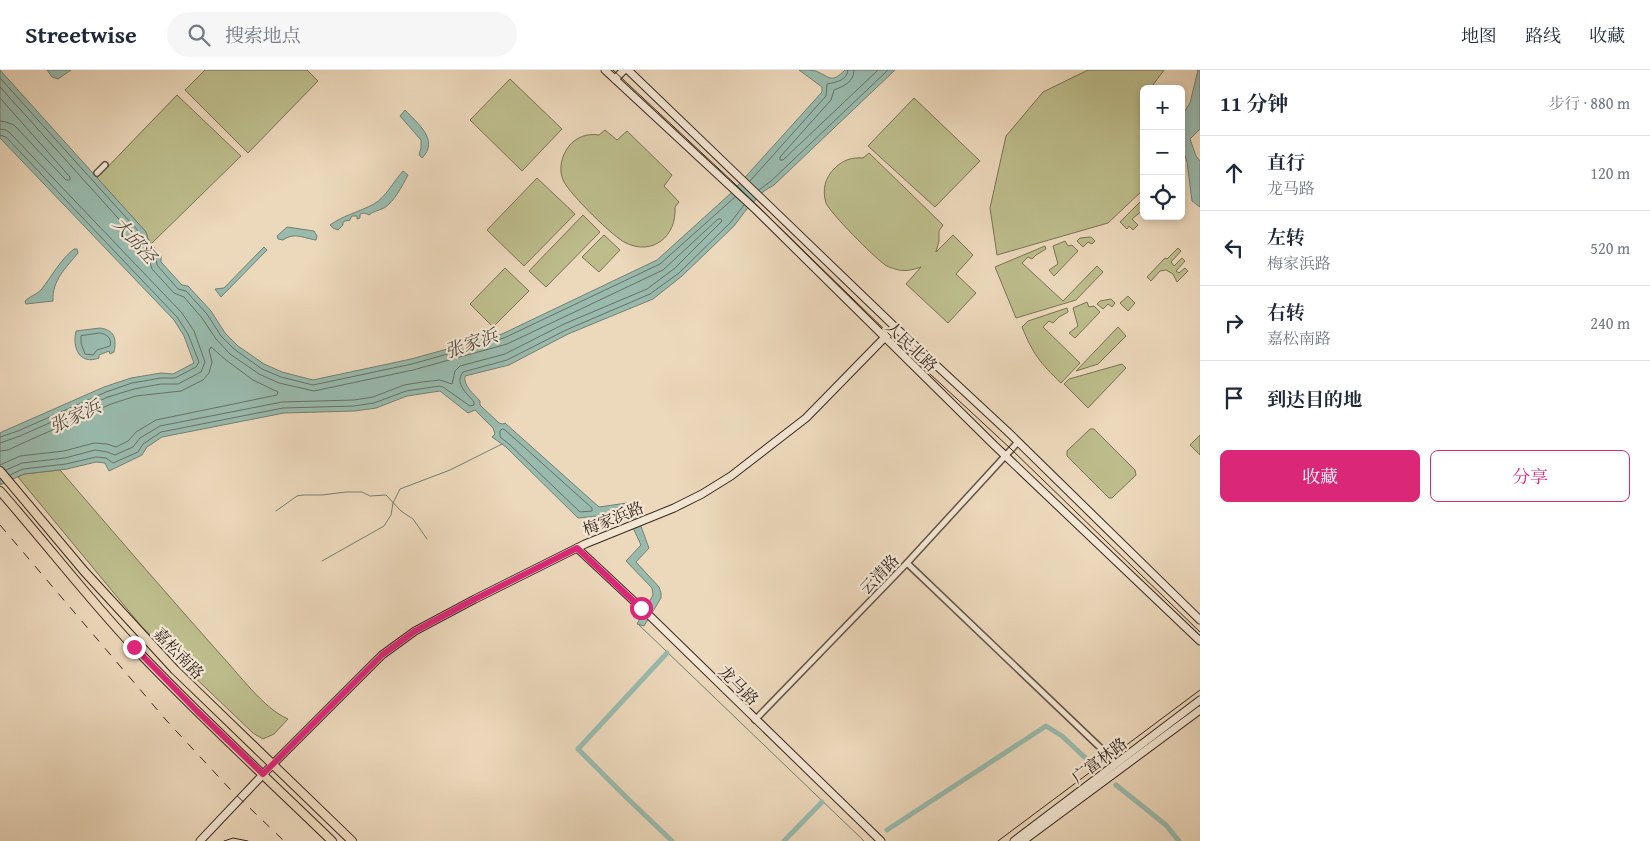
<!DOCTYPE html>
<html lang="zh">
<head>
<meta charset="utf-8">
<style>
  body { margin:0; font-family:"Gentium Book Plus","Noto Serif SC",serif; background:#f6f6f7; color:#1f2937 }
  .controls { position:absolute; right:15px; top:15px; display:grid; overflow:hidden; border-radius:8px; box-shadow:0 2px 8px #0003 }
  .controls button { width:45px; height:45px; display:grid; place-items:center; padding:0; border:0; border-bottom:1px solid #e0e1e3; background:#fff; color:#1f2937; font:25px sans-serif }
  .stop { position:absolute; width:15px; height:15px; margin:-11px; border:4px solid #db2777; border-radius:50%; background:#fff }
  .stop.end { background:#db2777; border-color:#fff; box-shadow:0 1px 5px #0008 }
  .list { margin:0; padding:0; list-style:none }
  h2 { display:flex; justify-content:space-between; align-items:center; height:65px; margin:0; padding:0 20px; font-size:21px }
  h2 small { font-size:16px; font-weight:400; color:#747a83 }
  .list li { display:grid; grid-template-columns:32px 1fr auto; gap:15px; align-items:center; box-sizing:border-box; height:75px; padding:0 20px; border-top:1px solid #e0e1e3 }
  .list b { display:block; font-size:19px; white-space:nowrap }
  .list p { margin:0; font-size:16px; white-space:nowrap; color:#747a83 }
  .list em { font-size:16px; font-style:normal; color:#747a83 }
  .actions { display:flex; gap:10px; padding:15px 20px }
  .actions a { flex:1; padding:11px 0; border:1px solid #db2777; border-radius:8px; text-align:center; font-size:18px; color:#db2777 }
  .actions .main { background:#db2777; color:#fff }
  .icon { flex:none; width:28px; height:28px; fill:none; stroke:currentColor; stroke-width:2; stroke-linecap:round; stroke-linejoin:round }
  .map { position:relative; flex:none; width:1200px; height:771px; overflow:hidden }
  header { display:flex; align-items:center; gap:30px; box-sizing:border-box; height:70px; padding:0 25px; background:#fff; border-bottom:1px solid #e0e1e3 }
  header strong { font-size:24px }
  nav { display:flex; gap:28px; margin-inline-start:auto; font-size:18px }
  .search { width:350px; height:45px; background:#f6f6f7; display:flex; align-items:center; gap:12px; box-sizing:border-box; padding:0 18px; border-radius:28px; color:#747a83; font-size:19px }
  main { display:flex }
  aside { flex:1; background:#fff }
  .map>svg:first-child { display:block }
  .green { fill:#bdbd8c; stroke:#7a7256 }
  .water { fill:#99baad; stroke:#728075 }
  .lines { fill:none; stroke-linecap:round; stroke-linejoin:round }
  .shore { stroke:#687166; stroke-width:1 }
  .stream { stroke:#728075; stroke-width:1 }
  .canal { stroke:#99baad; stroke-width:5 }
  .street-casing { stroke:#645447; stroke-width:8 }
  .secondary-casing { stroke:#372820; stroke-width:9 }
  .primary-casing { stroke:#372820; stroke-width:10 }
  .street { stroke:#f3e6d3; stroke-width:5 }
  .secondary { stroke:#f3e6d3; stroke-width:7 }
  .primary { stroke:#ecd8bb; stroke-width:8 }
  .tram { stroke:#372820; stroke-width:1 }
  .rail { stroke:#372820; stroke-width:1; stroke-dasharray:9 9; stroke-linecap:butt }
  .route { stroke:#db2777; stroke-width:6 }
  .labels { text-anchor:middle; dominant-baseline:central; stroke-width:4.5; stroke-linejoin:round; paint-order:stroke }
  .street-label { font-size:16px; fill:#372820; stroke:#f3e6d3 }
  .water-label { font-size:18px; font-style:italic; fill:#504c43; stroke:#f3e6d3 }
</style>
</head>
<body>
<header>
<strong>Streetwise</strong>
<div class="search"><svg class="icon" aria-label="search" viewBox="0 0 24 24"><circle cx="10" cy="10" r="6"/><path d="M15 15l6 6"/></svg>搜索地点</div>
<nav><a>地图</a><a>路线</a><a>收藏</a></nav>
</header>
<main>
<div class="map">
<svg width="1200" height="771" viewBox="0 0 1200 771">
  <rect width="100%" height="100%" fill="#ecd8bb"/>
  <filter id="stains"><feTurbulence type="fractalNoise" baseFrequency=".004" numOctaves="4"/><feColorMatrix values="0 0 0 0 .2 0 0 0 0 .09 0 0 0 0 .02 0 0 0 .5 -.17"/></filter>
  <radialGradient id="worn" r=".72"><stop offset=".6" stop-color="#630" stop-opacity="0"/><stop offset="1" stop-color="#630" stop-opacity=".3"/></radialGradient>
  <g class="green">
    <path d="M205,0H307L318,11L248,83L185,20Z"/>
    <path d="M1088,0H1164L1150,19H1144V119L1108,153L997,185L990,138L1006,66L1043,22Z"/>
    <path d="M510,9L562,59L522,101L470,50Z"/>
    <path d="M177,25L241,86L151,174L148,169L146,162L97,108Z"/>
    <path d="M914,28L980,91L935,137L868,76Z"/>
    <path d="M605,60L617,70L627,61L672,105L664,116L679,132L675,137C677,166 653,186 626,173C614,168 570,124 564,112C558,101 561,86 569,76C576,67 588,63 599,65Z"/>
    <path d="M869,83L943,155L939,161V171L936,182L953,165L973,185L956,204L976,223L948,253L906,214L921,197C913,200 904,202 895,199C892,198 887,197 884,194C874,187 830,143 826,133C822,120 825,107 835,98C843,90 852,87 863,88Z"/>
    <path d="M537,108L575,144L524,196L487,160Z"/>
    <path d="M1144,128V139L1132,149L1138,155L1133,160L1129,156L1127,159L1120,152Z"/>
    <path d="M583,145L600,162L546,217L529,201Z"/>
    <path d="M604,165L620,180L599,202L582,187Z"/>
    <path d="M1091,167L1095,171L1092,174L1088,172L1083,177L1077,171L1080,168Z"/>
    <path d="M1065,171L1068,176L1072,175L1078,181L1054,206L1049,200L1058,194L1053,176Z"/>
    <path d="M1045,176L1046,179L1036,185L1032,189L1028,187L1022,193L1063,231L1097,196L1103,202L1076,230L1016,248L995,197Z"/>
    <path d="M1178,178L1181,181L1171,192L1174,196L1182,188L1185,191L1176,201L1179,203L1185,198L1188,201L1177,212L1173,204L1166,200L1160,201L1151,211L1147,207L1165,188L1167,189Z"/>
    <path d="M505,198L529,221L493,257L470,234Z"/>
    <path d="M1128,226L1135,233L1128,241L1120,233Z"/>
    <path d="M1111,229L1115,233L1112,237L1108,234L1103,239L1097,234L1100,231Z"/>
    <path d="M1087,232L1089,237L1094,236L1100,242L1075,268L1069,263L1078,256L1073,238Z"/>
    <path d="M1067,238L1068,242L1059,247L1053,253L1049,251L1043,257L1080,293L1061,313C1040,293 1033,284 1022,257L1028,251Z"/>
    <path d="M1118,257L1126,266L1098,294L1076,301Z"/>
    <path d="M1122,294L1126,298L1088,338L1064,314L1069,309Z"/>
    <path d="M1090,359H1094L1135,400L1136,405L1112,428H1109L1067,386V381Z"/>
    <path d="M1200,365V385L1190,375Z"/>
    <path d="M60,400C113,462 166,523 220,584C238,603 264,639 288,649L274,664L263,669L253,663L142,557L18,407L24,404Z"/>
  </g>
  <g class="water">
    <path d="M0,0L146,162L148,169L161,186V192L182,215L188,216L211,241L225,263L238,276L264,294L282,302L313,310L411,289L502,264L657,190L730,124L822,22V17L799,0C804,0 811,0 816,1C830,7 831,14 845,0H895L774,115L764,121L746,140L734,156L682,206L653,229L568,264L509,295L465,306C463,316 474,324 480,331V335L499,353L503,354L505,353L599,437L627,433C637,440 644,466 649,478L636,492L659,517L661,523V528L644,556L637,554L653,525L652,518L626,491L641,475L625,440L598,446L578,448L506,377L492,367L495,364L493,358L475,340L468,343L440,321L407,326L376,338L355,341L284,343L162,367L147,377L142,385L109,401L105,393L96,392L67,399L24,404L0,415V363L4,361L104,317L131,308L161,303L173,304L194,293L184,266L174,250L0,68Z"/>
    <path d="M47,0H71L58,9L52,7Z"/>
    <path d="M1198,0H1200V59L1190,69L1196,86L1200,91V137L1192,131L1187,92L1181,75V47L1190,33Z"/>
    <path d="M405,40C417,53 440,70 422,88L419,85L421,78V70L400,46Z"/>
    <path d="M403,101L408,105C402,116 395,131 384,138C378,141 373,141 369,145L365,143L360,144V148L357,149V146H352L349,151L348,150L343,152V155L338,160L333,158L330,155C344,145 359,142 374,134C386,127 393,112 403,101Z"/>
    <path d="M287,157L314,161L317,166L316,170C303,168 294,162 283,170L278,169L277,166Z"/>
    <path d="M264,177L267,180L221,227L215,219L224,218Z"/>
    <path d="M74,179H77L78,183C66,198 52,210 53,231L26,234L25,231C30,226 36,225 41,220C52,206 60,190 74,179Z"/>
    <path d="M100,258C114,260 117,268 114,282L110,284L109,281L99,285V288C80,295 72,279 76,261Z"/>
  </g>
  <g class="lines">
    <g class="shore">
      <path d="M854,0C854,12 844,16 834,20L831,30L780,87V90H783L878,0"/>
      <path d="M0,8L141,164L143,172L156,187L157,195L178,219L186,221L207,244L221,266L234,279L262,299L281,307L313,315L412,294L504,268L660,194L735,127"/>
      <path d="M0,17L135,167L138,175L149,189L152,199L174,223L184,227L202,248L216,269L230,284L259,304L279,313L314,321L413,300L507,274L663,200L718,149H721L722,151L675,198L647,219L564,254L505,284L460,296L455,301L452,314L440,310L422,312L404,315L373,327L354,330L282,332L160,356L140,368L133,377L115,385L107,382L95,380L65,388L22,393L6,400"/>
      <path d="M0,28L70,107V110H66L14,55L6,52L0,51"/>
      <path d="M0,59L6,60L10,63L182,243L194,261L205,292L201,302L178,314H161L134,319L108,327L20,366L0,373"/>
      <path d="M0,65L6,67L177,247L188,264L199,292L196,297L175,308H161L132,313L106,322L18,361L0,367"/>
      <path d="M750,111L826,26L827,14C836,12 847,11 848,0"/>
      <path d="M759,120L771,111L888,0"/>
      <path d="M100,263C107,264 112,268 110,276L97,280L93,285L85,284L81,273V266Z"/>
      <path d="M503,359L505,360L592,438V441L580,442L509,374L500,367V361Z"/>
      <path d="M0,381L8,380L23,373L111,334L136,326L181,321L203,310L209,303L212,292L209,280L211,277L226,290L253,310L278,322L277,325L156,350L136,362L128,371L116,377L107,374L94,373L64,381L20,386L0,395"/>
      <path d="M10,405L23,399L66,394L96,387L106,388L113,393L138,382L143,374L161,362L283,338L354,336L374,333L406,321L440,316L443,317L470,336L474,335V332C467,323 454,314 463,302L507,290L566,260L650,224L679,203L730,153L744,135"/>
    </g>
    <g class="stream">
      <path d="M276,441L297,426L303,425H322L346,422H362L370,426L386,425L401,441L413,449L427,469"/>
      <path d="M322,491L384,456L391,445L393,433L400,419L450,400L502,374"/>
      <path d="M640,554L639,555L864,771"/>
    </g>
    <g class="canal">
      <path d="M667,583L578,679L627,728L672,771"/>
      <path d="M1116,715L1166,755L1179,771"/>
      <path d="M887,760L1046,656L1062,666L1092,694"/>
      <path d="M784,771L822,732"/>
    </g>
    <defs>
      <g id="street">
        <path d="M97,103L105,95"/>
        <path d="M907,493L1108,685L1116,694"/>
        <path d="M755,650L907,493L1018,372"/>
      </g>
      <g id="secondary">
        <path d="M605,0L756,140L994,375L1200,571"/>
        <path d="M628,0L895,257L1007,361L1200,550"/>
        <path d="M615,9L624,0"/>
        <path d="M577,478L652,548L881,771"/>
        <path d="M200,771L272,695L382,585L415,561L475,529L585,474L674,438L702,424L731,406L806,348L895,257"/>
        <path d="M1014,771L1200,630"/>
        <path d="M1023,771L1200,640"/>
      </g>
      <g id="primary">
        <path d="M0,401L84,501L175,600L352,771"/>
        <path d="M0,421C45,472 87,527 134,577C197,644 266,707 332,771"/>
      </g>
    </defs>
    <use href="#street" class="street-casing"/>
    <use href="#secondary" class="secondary-casing"/>
    <use href="#primary" class="primary-casing"/>
    <use href="#street" class="street"/>
    <use href="#secondary" class="secondary"/>
    <use href="#primary" class="primary"/>
    <g class="tram">
      <path d="M613,0L734,113L929,303L1011,379L1200,562"/>
      <path d="M224,771L233,768L248,771"/>
      <path d="M998,771L1200,620"/>
    </g>
    <path class="rail" d="M0,455L166,650L229,718L284,771"/>
  </g>
  <g class="lines">
    <path class="route" d="M134,577L197,641L263,704L382,585L415,561L475,529L577,478L641,538"/>
  </g>
  <g class="labels">
    <g class="street-label">
      <text transform="translate(912 276) rotate(44)">人民北路</text>
      <text transform="translate(613 448) rotate(-22)">梅家浜路</text>
      <text transform="translate(879 504) rotate(-46)">云清路</text>
      <text transform="translate(179 583) rotate(46)">嘉松南路</text>
      <text transform="translate(739 615) rotate(45)">龙马路</text>
      <text transform="translate(1099 690) rotate(-37)">广富林路</text>
    </g>
    <g class="water-label">
      <text transform="translate(135 170) rotate(48)">大邱泾</text>
      <text transform="translate(471 273) rotate(-19)">张家浜</text>
      <text transform="translate(75 346) rotate(-24)">张家浜</text>
    </g>
  </g>
  <rect width="100%" height="100%" filter="url(#stains)"/>
  <rect width="100%" height="100%" fill="url(#worn)"/>
</svg>
<div class="controls">
<button>+</button>
<button>−</button>
<button><svg class="icon" aria-label="locate" viewBox="0 0 24 24"><circle cx="12" cy="12" r="6"/><path d="M12 2v4M12 18v4M2 12h4M18 12h4"/></svg></button>
</div>
<div class="stop" style="left:641px;top:538px"></div>
<div class="stop end" style="left:134px;top:577px"></div>
</div>
<aside>
<h2>11 分钟<small>步行 · 880 m</small></h2>
<ul class="list">
<li><svg class="icon" aria-label="ahead" viewBox="0 0 24 24"><path d="M12 20V5M6 11l6-6 6 6"/></svg><div><b>直行</b><p>龙马路</p></div><em>120 m</em></li>
<li><svg class="icon" aria-label="left" viewBox="0 0 24 24"><path d="M17 20v-9H6M10 6l-5 5 5 5"/></svg><div><b>左转</b><p>梅家浜路</p></div><em>520 m</em></li>
<li><svg class="icon" aria-label="right" viewBox="0 0 24 24"><path d="M7 20v-9h11M14 6l5 5-5 5"/></svg><div><b>右转</b><p>嘉松南路</p></div><em>240 m</em></li>
<li><svg class="icon" aria-label="arrive" viewBox="0 0 24 24"><path d="M6 21V4h12l-3 4 3 4H6"/></svg><div><b>到达目的地</b></div></li>
</ul>
<div class="actions"><a class="main">收藏</a><a>分享</a></div>
</aside>
</main>
</body>
</html>
